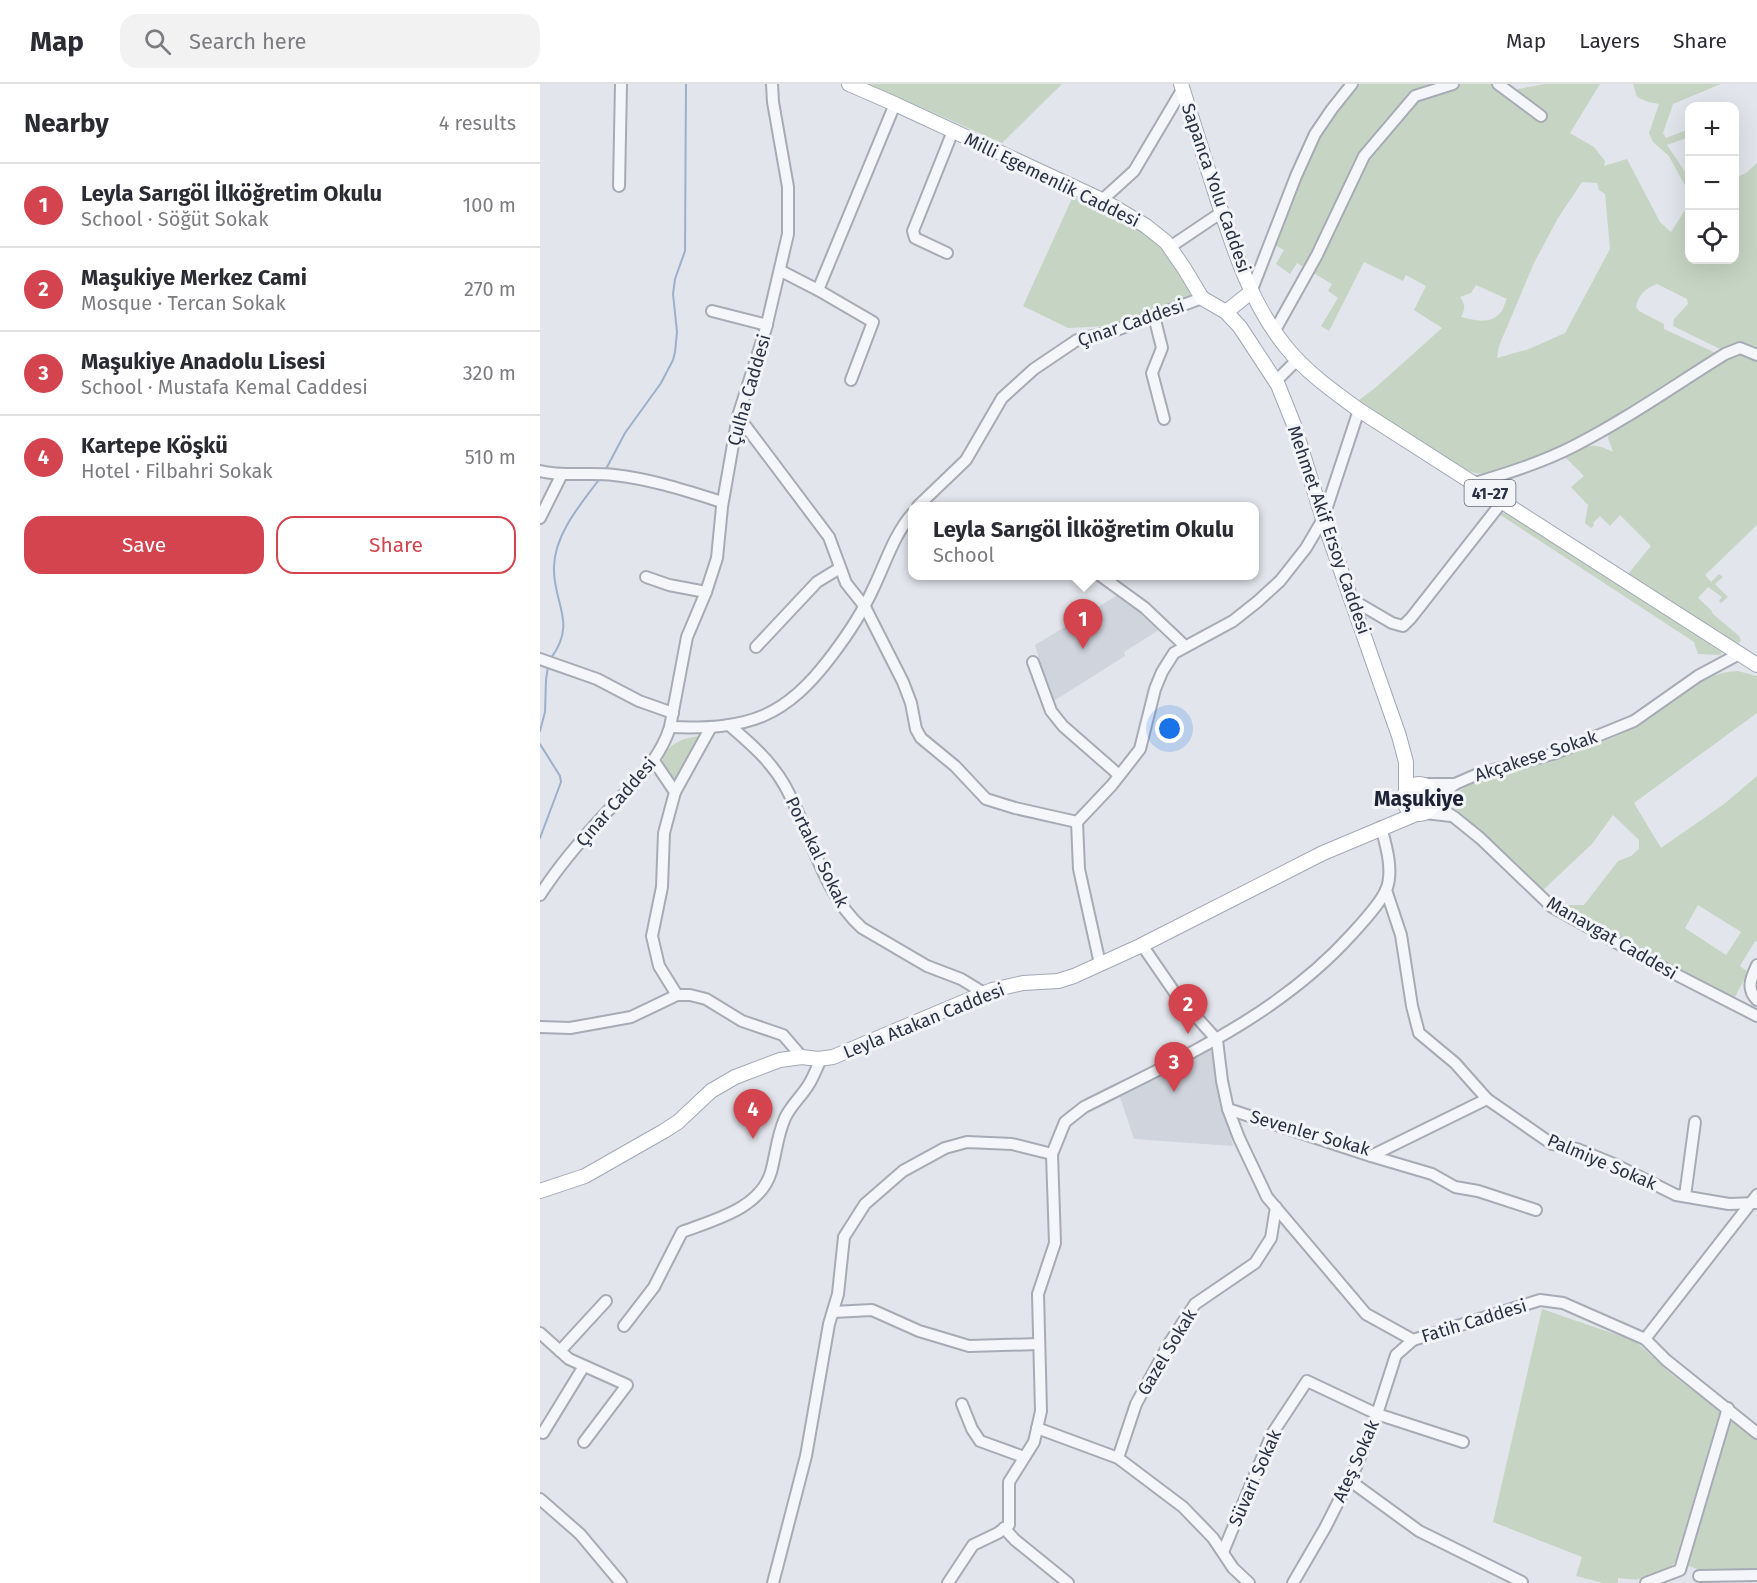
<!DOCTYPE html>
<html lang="en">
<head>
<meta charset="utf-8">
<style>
  body { margin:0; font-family:"Fira Sans",sans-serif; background:#f2f2f3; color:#2b2b33 }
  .controls { position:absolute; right:18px; top:18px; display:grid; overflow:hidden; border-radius:12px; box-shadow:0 6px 24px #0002 }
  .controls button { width:54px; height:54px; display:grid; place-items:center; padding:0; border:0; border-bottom:2px solid #e1e1e2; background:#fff; color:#2b2b33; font:30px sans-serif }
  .you { position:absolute; left:630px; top:645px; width:21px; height:21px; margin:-15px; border:4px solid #fff; border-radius:50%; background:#1a73e8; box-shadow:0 0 0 9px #1a73e833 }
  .badge { display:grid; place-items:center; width:39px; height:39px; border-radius:50%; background:#d3444f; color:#fff; font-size:20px; font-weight:700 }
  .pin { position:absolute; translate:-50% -50px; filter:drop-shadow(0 2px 3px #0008) }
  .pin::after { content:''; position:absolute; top:32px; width:21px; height:18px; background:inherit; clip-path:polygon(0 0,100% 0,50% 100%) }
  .popup { position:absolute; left:368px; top:418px; width:351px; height:78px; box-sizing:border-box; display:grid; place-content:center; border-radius:12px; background:#fff; filter:drop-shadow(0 2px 4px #0005); font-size:20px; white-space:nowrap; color:#7c7c81 }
  .popup b { font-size:22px; color:#2b2b33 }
  .popup::after { content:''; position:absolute; left:50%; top:100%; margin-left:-12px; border:12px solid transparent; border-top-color:#fff }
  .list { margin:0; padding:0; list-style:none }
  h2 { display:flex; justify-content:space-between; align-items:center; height:78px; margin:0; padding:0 24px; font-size:26px }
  h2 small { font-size:20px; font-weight:400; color:#7c7c81 }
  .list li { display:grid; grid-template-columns:39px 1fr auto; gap:18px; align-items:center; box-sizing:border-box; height:84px; padding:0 24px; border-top:2px solid #e1e1e2 }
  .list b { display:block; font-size:22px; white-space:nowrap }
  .list p { margin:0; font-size:20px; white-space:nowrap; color:#7c7c81 }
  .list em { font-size:20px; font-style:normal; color:#7c7c81 }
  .actions { display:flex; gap:12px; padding:18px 24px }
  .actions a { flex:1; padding:14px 0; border:2px solid #d3444f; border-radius:18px; text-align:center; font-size:21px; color:#d3444f }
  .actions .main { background:#d3444f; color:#fff }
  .icon { flex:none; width:33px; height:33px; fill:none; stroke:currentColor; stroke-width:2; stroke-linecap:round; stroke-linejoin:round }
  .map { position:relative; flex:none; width:1217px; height:1499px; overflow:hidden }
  header { display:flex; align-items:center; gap:36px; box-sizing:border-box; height:84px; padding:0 30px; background:#fff; border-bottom:2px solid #e1e1e2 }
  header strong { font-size:28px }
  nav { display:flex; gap:33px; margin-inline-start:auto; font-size:21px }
  .search { width:420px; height:54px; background:#f2f2f3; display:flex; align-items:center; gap:15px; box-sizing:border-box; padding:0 21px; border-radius:18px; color:#7c7c81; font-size:22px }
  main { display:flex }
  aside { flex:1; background:#fff }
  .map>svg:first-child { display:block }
  .built { fill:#d0d4dd }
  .green { fill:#c6d5c3; fill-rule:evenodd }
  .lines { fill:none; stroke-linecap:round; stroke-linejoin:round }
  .stream { stroke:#9cb0cc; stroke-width:2 }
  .minor-casing { stroke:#a7abb6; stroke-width:14 }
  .major-casing { stroke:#a1a8b7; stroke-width:16 }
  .minor { stroke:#f5f6f9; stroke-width:10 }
  .major { stroke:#fff; stroke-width:14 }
  .labels { text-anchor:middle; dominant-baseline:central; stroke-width:6; stroke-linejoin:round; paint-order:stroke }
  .shield { fill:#f2f4f8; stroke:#656c7a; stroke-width:1.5 }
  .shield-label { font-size:16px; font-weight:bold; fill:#293144 }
  .street-label { font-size:18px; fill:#293144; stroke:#f2f4f8 }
  .quarter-label { font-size:21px; font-weight:bold; fill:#1c2235; stroke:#f2f4f8 }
</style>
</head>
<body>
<header>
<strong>Map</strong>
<div class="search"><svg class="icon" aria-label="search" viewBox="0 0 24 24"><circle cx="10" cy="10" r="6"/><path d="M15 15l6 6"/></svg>Search here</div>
<nav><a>Map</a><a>Layers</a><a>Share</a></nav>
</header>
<main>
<aside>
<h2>Nearby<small>4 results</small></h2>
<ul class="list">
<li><span class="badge">1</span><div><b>Leyla Sarıgöl İlköğretim Okulu</b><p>School · Söğüt Sokak</p></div><em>100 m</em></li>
<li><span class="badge">2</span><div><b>Maşukiye Merkez Cami</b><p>Mosque · Tercan Sokak</p></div><em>270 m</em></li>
<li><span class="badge">3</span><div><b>Maşukiye Anadolu Lisesi</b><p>School · Mustafa Kemal Caddesi</p></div><em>320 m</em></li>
<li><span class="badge">4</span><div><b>Kartepe Köşkü</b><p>Hotel · Filbahri Sokak</p></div><em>510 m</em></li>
</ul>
<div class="actions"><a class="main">Save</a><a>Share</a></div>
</aside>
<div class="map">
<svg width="1217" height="1499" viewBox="0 0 1217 1499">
  <rect width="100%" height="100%" fill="#e2e5eb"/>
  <g class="built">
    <path d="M581,509L622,544L584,568L585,572L512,618L495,561Z"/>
    <path d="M673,964L678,1003L693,1062L594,1055L580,1013Z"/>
  </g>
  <g class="green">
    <path d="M329,0H522L462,59Z"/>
    <path d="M812,0H958L967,7L1005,0H1060L1030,49L1054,63L1065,77L1064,82L1087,75L1120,138L1131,148L1149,120L1150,176H1194L1195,94L1206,89L1217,79V268L1184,267L1133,242L1134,235L1148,220L1147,215L1117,200C1106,204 1098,211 1096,223L1099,227L1124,240V245L1178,270C1134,297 981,400 935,389C919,385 905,372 892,364C867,348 843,333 819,316L835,304L902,244L874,226L886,202L866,191L863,197L824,178L789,247L781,242L798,214L788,207L792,200L757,179L750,190L736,180L744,166L734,161L760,82ZM1042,98L1057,99L1059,106L1065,110L1070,165L1025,249L989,265L957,274L959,262L994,179L1018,134ZM936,201L967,215C964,220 964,225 960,229C950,241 934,236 921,233C925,225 926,221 920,213L931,209Z"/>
    <path d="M1093,0H1181L1133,20L1123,49L1126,54L1149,45V53L1127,61L1149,94V109L1129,72L1113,58L1109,49L1119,20L1108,18L1097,13Z"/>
    <path d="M535,108L599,144L629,169L651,209L649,212L583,238L568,242L528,244L483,222Z"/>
    <path d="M1201,268L1217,275V441L1165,491L1171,498L1179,490L1183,493L1175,500L1188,513L1181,519L1179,517L1182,513L1168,503L1158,514L1171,526L1173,530L1199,552L1201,557L1197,560L1088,490L1111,462L1080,431L1070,442L1060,432L1053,439L1054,441L1051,444L1045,439L1048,421L1031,403L1044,392L1023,371C1044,362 1052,357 1073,368L1068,354L1069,347L1192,270Z"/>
    <path d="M966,428L1172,561L1182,568L1181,571L1158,570L1154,558L959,430Z"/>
    <path d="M1198,587L1217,592V629L1094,719L1121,764L1184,720L1217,692V858L1215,857L1200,882L1208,888L1194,915L1046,839L1010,816L1012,814L1027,821H1044L1078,777L1091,772L1099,765V756L1073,731L1052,760L1002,807L951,757L905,716C940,691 972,686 1012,678L1019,673C1047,663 1076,655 1101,639C1132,620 1159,588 1198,587ZM1158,821L1201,848L1186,871L1145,844Z"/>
    <path d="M161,652L136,696L127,688L122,680C123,661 144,653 161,652Z"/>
    <path d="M1002,1225L1095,1257L1130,1289L1179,1326V1330L1135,1478C1119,1497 1100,1497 1078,1494V1499H1063L1036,1492L1042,1473L953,1438Z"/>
    <path d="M1188,1337L1196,1338L1217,1353V1489C1200,1489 1160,1490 1146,1480Z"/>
  </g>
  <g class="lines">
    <g class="stream">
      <path d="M66,385L85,349L121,299L133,276L135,268L137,248L133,210L135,195L145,167L146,0"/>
      <path d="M11,574C38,538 12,518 14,482C15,450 40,421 58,397"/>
      <path d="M0,647L5,628L6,596L8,582"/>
      <path d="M0,660L20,692L21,698L0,754"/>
    </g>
    <defs>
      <g id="minor">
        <path d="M958,0L1001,32"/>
        <path d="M79,102L81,0"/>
        <path d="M562,116L594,87L642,6"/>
        <path d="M630,163L682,128"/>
        <path d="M407,169L375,154L373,147L413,47"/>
        <path d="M241,187L278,206L333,238L311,296"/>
        <path d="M278,206L355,20"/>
        <path d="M711,208L756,92L775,50L792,25L812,0"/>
        <path d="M172,227L227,241"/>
        <path d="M614,232L622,264L612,289L624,335"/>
        <path d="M734,248L777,171L824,72L875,12L913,0"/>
        <path d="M736,297L757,276"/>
        <path d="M198,332L289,453L306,499L325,523L363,598L371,619L376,645L381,654L415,682L446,715L475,724L537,738"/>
        <path d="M0,387C24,393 50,388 74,391C111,395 147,407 182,418"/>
        <path d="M935,399C968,389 1003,378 1034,362C1087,335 1135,301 1185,270L1200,264L1217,271"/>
        <path d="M378,422L426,376L462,314L494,285L537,256L574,247L662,214"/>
        <path d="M0,434L22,390"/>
        <path d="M561,492L605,524L645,562"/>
        <path d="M106,493L129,501L166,508"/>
        <path d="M811,515L852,539L863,542L871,534L962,418"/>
        <path d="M216,563L277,498L300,484"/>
        <path d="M0,575L57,595L99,617L133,629"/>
        <path d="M493,578L511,627L523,642L579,691"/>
        <path d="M189,641C211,660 231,677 245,702C270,747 283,810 322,844L387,882L421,895L444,909"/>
        <path d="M130,643C210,646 245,634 293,570C308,550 322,529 332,507C345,481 353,452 372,430"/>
        <path d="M114,677L135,708L124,749L122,803L112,852L119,882L137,911"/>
        <path d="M885,700H915"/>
        <path d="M135,708L171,643"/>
        <path d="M895,717L915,700L938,690L1013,670L1094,637L1158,592L1199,570"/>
        <path d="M894,720L914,733L940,754L1012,823L1102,873L1217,932"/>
        <path d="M885,729L911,732"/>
        <path d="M537,738L572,701L600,665L615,605L622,588L634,569L693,537L717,518L740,497L766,464L783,435L819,326"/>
        <path d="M537,738L539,785L560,880"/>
        <path d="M846,806L861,851L872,922L879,949L915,979L947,1015L1012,1060L1037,1065L1076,1081L1136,1111L1189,1120L1217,1119"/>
        <path d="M0,811C18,783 41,756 64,731C89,704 119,679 130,643L147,553L166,508L177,474L182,423L198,332L226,244L248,150V103L233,18L232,0"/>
        <path d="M602,861L635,909L677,956L682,997L688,1025L699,1054L727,1113L826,1230L873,1256L1000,1216L1023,1219L1105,1255L1126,1276L1217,1349"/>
        <path d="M1217,881C1211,894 1206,905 1217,916"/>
        <path d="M0,943L30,944L91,933L137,911H150L166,915L202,937L243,951L262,973"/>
        <path d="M688,1025L831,1072L947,1015"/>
        <path d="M831,1072L892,1090L915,1103L938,1107L996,1126"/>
        <path d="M1145,1112L1155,1038"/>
        <path d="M293,1228L332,1226L379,1247L429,1262L499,1260"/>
        <path d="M84,1242L114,1203L142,1148C173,1136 220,1125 231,1088C236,1070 237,1052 245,1034C251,1021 262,1012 269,1000C274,992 277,983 281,975"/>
        <path d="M0,1249L29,1275L87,1301L44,1358"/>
        <path d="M1105,1255L1217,1111"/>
        <path d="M20,1267L66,1217"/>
        <path d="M422,1320L432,1345L440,1357L484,1373"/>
        <path d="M497,1344L578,1374L643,1423L673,1454L693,1484L709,1499"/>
        <path d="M3,1349L44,1282"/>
        <path d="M578,1374L596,1320L630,1258L655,1220L715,1179L731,1154L736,1123"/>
        <path d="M809,1396L879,1447L982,1498"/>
        <path d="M0,1415L40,1450L81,1499"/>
        <path d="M464,1444L475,1456L528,1499"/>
        <path d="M683,1468L732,1350L767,1297L837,1330L923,1358"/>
        <path d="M1159,1492L1217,1491"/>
        <path d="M233,1499L266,1372L289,1240L298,1210L304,1153L325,1120L363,1087L405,1064L427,1058L472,1060L512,1070"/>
        <path d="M408,1499L433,1461L458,1449L469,1441V1398L494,1358L501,1327L498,1210L515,1159L512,1070L525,1038L544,1023C641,974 738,932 812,850C822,839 840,820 846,806C854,788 846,761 841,743"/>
        <path d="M753,1499L785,1444L816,1383L837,1330L856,1271L873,1256"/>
        <path d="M1106,1499L1140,1486L1188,1324"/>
      </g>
      <g id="major">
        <path d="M309,0L355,20L562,116L606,142L626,158L644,184L662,214L686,228L700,243L738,301L754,341L783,435L859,652L866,678V707"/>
        <path d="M641,0C653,38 665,76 677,114C694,166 711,220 746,263C766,288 793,307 819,326L1217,581"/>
        <path d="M686,228L711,208"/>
        <circle cx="879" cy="715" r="15"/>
        <path d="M0,1107L45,1092L124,1047L138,1038L171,1007L195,993L240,976L262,973L278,975L293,973L452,906L483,899L518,897L534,892L600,862L783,769L876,730"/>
      </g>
    </defs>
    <use href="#minor" class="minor-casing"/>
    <use href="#major" class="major-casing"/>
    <use href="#minor" class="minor"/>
    <use href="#major" class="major"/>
  </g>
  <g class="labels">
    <rect class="shield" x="924.5" y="396" width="51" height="26" rx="4.5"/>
    <g class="shield-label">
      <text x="950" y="409">41-27</text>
    </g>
    <g class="street-label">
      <text transform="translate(512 96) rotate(26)">Milli Egemenlik Caddesi</text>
      <text transform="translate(676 104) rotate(71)">Sapanca Yolu Caddesi</text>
      <text transform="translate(591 239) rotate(-19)">Çınar Caddesi</text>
      <text transform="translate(209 306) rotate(-74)">Çulha Caddesi</text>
      <text transform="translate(789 446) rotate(71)">Mehmet Akif Ersoy Caddesi</text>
      <text transform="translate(996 672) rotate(-18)">Akçakese Sokak</text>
      <text transform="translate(76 718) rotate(-49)">Çınar Caddesi</text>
      <text transform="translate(277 768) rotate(64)">Portakal Sokak</text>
      <text transform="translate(1072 854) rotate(30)">Manavgat Caddesi</text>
      <text transform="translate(384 937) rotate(-22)">Leyla Atakan Caddesi</text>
      <text transform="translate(770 1049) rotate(16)">Sevenler Sokak</text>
      <text transform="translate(1062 1078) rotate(23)">Palmiye Sokak</text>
      <text transform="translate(934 1237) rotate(-17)">Fatih Caddesi</text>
      <text transform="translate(627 1268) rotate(-59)">Gazel Sokak</text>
      <text transform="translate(816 1377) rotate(-66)">Ateş Sokak</text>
      <text transform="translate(715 1394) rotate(-66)">Süvari Sokak</text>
    </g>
    <g class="quarter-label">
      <text x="879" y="715">Maşukiye</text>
    </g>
  </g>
</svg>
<div class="controls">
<button>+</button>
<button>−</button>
<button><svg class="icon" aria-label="locate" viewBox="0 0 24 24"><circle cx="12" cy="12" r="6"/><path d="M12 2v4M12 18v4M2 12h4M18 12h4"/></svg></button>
</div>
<div class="you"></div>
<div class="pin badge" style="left:543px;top:565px">1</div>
<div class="popup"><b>Leyla Sarıgöl İlköğretim Okulu</b>School</div>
<div class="pin badge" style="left:648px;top:950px">2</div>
<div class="pin badge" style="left:634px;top:1008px">3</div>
<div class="pin badge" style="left:213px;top:1055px">4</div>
</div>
</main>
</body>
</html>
